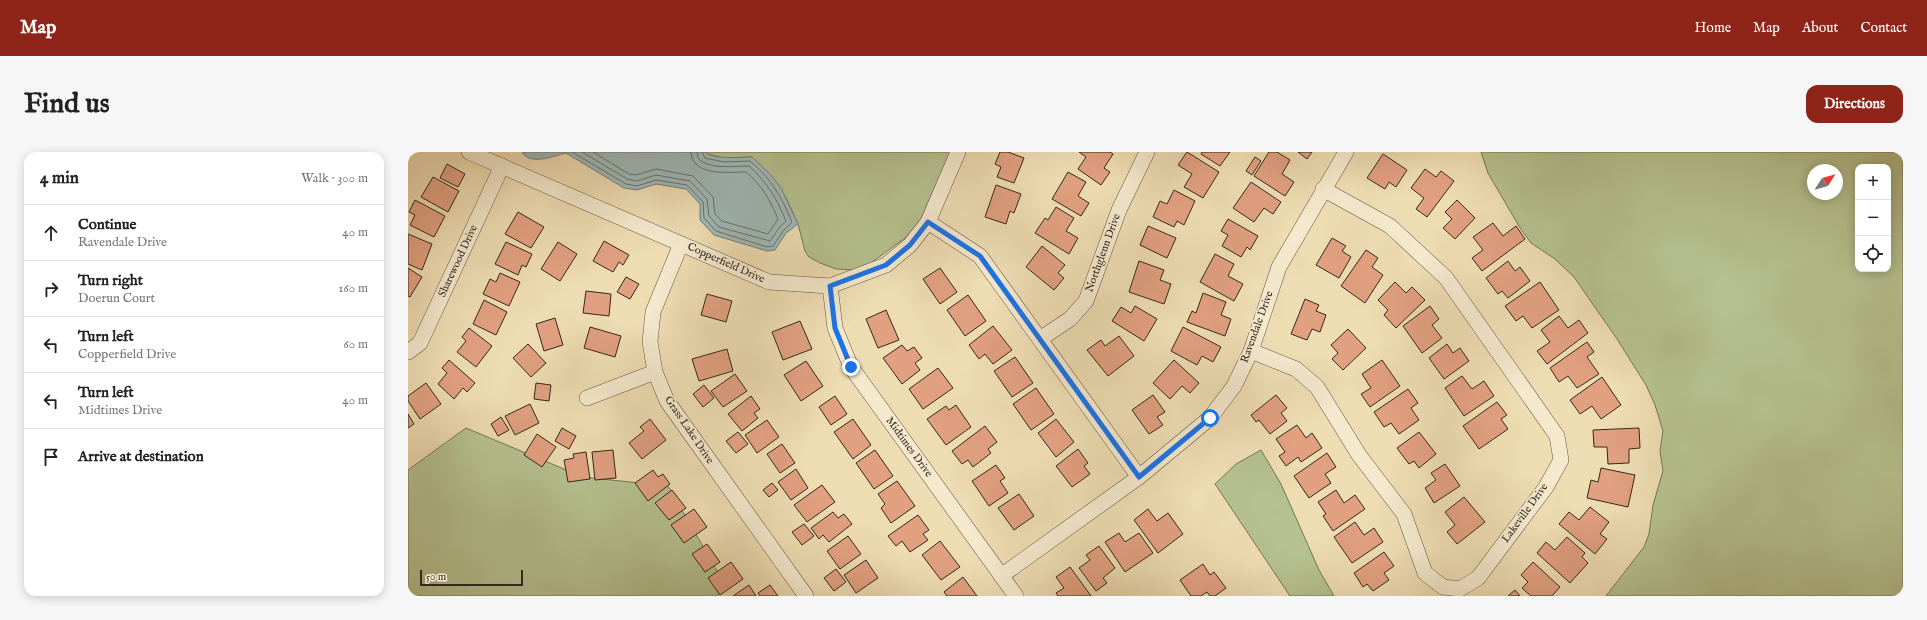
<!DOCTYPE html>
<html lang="en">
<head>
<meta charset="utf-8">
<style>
  body { margin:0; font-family:"IM FELL English",serif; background:#f6f6f6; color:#222 }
  .controls { position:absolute; right:12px; top:12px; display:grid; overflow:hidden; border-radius:8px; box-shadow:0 2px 10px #0003 }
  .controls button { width:36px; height:36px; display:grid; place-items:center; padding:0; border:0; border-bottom:1px solid #e0e0e0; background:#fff; color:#222; font:20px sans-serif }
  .compass { position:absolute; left:1399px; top:12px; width:36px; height:36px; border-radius:50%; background:#fff; box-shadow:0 2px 10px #0003; rotate:54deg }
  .scale { position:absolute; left:12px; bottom:10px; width:103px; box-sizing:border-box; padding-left:4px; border:2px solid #33291d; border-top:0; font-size:11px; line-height:14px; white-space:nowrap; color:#33291d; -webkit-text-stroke:3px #f4e8cd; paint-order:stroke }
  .stop { position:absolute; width:12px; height:12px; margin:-9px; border:3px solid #1a73e8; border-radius:50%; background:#fff }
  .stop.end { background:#1a73e8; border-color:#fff; box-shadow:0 1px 4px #0008 }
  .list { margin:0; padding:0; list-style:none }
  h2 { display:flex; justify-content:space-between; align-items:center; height:52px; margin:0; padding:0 16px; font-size:17px }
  h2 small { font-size:13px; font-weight:400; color:#767676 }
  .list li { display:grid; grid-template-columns:26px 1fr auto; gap:12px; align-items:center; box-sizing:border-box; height:56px; padding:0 16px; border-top:1px solid #e0e0e0 }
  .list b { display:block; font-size:15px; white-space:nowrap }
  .list p { margin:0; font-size:13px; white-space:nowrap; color:#767676 }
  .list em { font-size:13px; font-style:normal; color:#767676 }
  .icon { flex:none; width:22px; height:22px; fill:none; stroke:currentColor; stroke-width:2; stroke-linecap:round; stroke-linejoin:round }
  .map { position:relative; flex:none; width:1495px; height:444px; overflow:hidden; border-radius:12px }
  header { display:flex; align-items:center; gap:24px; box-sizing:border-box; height:56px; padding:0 20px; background:#8f2418; color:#fff }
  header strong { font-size:19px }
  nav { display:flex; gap:22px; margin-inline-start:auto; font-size:14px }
  .intro { display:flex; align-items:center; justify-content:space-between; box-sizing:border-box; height:96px; padding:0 24px }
  h1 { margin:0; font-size:28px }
  .button { padding:10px 18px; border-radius:12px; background:#8f2418; color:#fff; font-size:14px; font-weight:700 }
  main { display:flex; gap:24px; padding:0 24px }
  aside { flex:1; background:#fff; border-radius:12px; box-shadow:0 2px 10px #0003 }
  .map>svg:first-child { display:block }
  .green { fill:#b5c18f; stroke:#747556; fill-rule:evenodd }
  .water { fill:#9fb9b8; stroke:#747f7a }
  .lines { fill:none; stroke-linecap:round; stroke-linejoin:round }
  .shore { stroke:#69716a; stroke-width:1 }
  .building { fill:#e1a080; stroke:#33291d }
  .street-casing { stroke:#625642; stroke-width:16 }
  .street { stroke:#f4e8cd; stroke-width:15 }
  .route { stroke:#1a73e8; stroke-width:5 }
  .labels { text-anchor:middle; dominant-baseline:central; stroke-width:3.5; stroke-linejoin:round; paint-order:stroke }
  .street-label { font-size:11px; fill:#33291d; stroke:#f4e8cd }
</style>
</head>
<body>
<header>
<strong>Map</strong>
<nav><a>Home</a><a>Map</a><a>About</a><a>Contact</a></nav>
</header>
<div class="intro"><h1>Find us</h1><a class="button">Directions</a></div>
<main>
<aside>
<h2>4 min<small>Walk · 300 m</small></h2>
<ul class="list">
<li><svg class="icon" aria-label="ahead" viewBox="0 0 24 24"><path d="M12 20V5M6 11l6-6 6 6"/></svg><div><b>Continue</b><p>Ravendale Drive</p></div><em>40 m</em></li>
<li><svg class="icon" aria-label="right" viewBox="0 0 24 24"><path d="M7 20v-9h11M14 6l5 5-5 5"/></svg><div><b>Turn right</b><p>Doerun Court</p></div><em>160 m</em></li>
<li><svg class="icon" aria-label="left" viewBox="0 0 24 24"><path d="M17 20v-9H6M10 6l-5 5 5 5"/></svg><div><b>Turn left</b><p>Copperfield Drive</p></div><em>60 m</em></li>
<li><svg class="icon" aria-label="left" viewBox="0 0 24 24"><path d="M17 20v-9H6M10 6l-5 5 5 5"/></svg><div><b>Turn left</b><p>Midtimes Drive</p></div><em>40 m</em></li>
<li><svg class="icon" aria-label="arrive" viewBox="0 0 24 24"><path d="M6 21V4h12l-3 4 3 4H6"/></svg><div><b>Arrive at destination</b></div></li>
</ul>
</aside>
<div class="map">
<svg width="1495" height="444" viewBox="0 0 1495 444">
  <rect width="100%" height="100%" fill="#eedcb2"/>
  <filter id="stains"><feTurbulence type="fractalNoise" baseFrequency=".005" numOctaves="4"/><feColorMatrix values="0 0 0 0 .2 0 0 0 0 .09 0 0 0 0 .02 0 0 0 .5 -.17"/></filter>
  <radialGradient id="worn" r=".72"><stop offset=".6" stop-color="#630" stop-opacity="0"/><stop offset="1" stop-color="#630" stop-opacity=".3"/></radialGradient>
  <g class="green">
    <path d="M297,0H542L513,67L501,83L463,111L445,118L428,117L412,111L401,105L397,99L390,72L378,46L344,5L316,6L298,2Z"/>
    <path d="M1073,0H1495V444H1198L1236,395L1241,382L1245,353L1255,319L1252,299L1255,279L1247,253L1238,233L1209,187L1166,125L1147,107L1123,91L1112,76L1080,21ZM1450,15H1480V117H1450ZM1405,18H1429V42H1405Z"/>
    <path d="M58,276L175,325L260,334L319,436L309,444H0V318Z"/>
    <path d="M853,298L873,332L911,418L926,444H882L807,332L828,312Z"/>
  </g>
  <path class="water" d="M114,0H297C305,8 332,5 344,5L363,23L373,36L390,72L378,81L367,98L359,99L306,83L292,68V52L278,37L248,32L229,38L216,36L158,1C145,4 122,14 114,0Z"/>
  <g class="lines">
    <g class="shore">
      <path d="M164,0L218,32L229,34L248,28L279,33L295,50L296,66L308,79L359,95L365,94L375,79L384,70C374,46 363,26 342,9L316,10L297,6L294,0"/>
      <path d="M174,0L219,27L229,29L248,23L282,29L299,47L301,64L311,75L362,89L371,76L378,69C369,47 359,30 341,14C327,14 300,18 290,6L289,0"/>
      <path d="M185,0L221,22L228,23L248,17L285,24L305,45L307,62L314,69L360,82L370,67C362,48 354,33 338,20C321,20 284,25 283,0"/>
    </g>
  </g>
  <g class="building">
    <path d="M592,0H600L616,6L606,31L589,25L593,15L587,12Z"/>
    <path d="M671,0H702L705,2L696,16L702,20L693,33L670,17L678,5Z"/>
    <path d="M779,0L811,20L795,46L776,35L784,22L770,13Z"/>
    <path d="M794,0H822L812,14L793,2Z"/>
    <path d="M861,0H869L882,8L874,22L886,30L877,44L846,24Z"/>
    <path d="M890,0H904L899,7Z"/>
    <path d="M975,2L999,18L988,35L981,30L977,37L959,26Z"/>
    <path d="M847,5L853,9L844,23L838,19Z"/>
    <path d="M39,12L57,22L50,35L32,26Z"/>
    <path d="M1017,17L1028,25L1033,19L1046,29L1019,65L1008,57L1016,46L1003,36Z"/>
    <path d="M660,20L678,30L670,44L681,51L673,64L644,47Z"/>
    <path d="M25,25L51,39L40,60L13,45Z"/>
    <path d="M843,30L873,50L865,62L856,56L846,70L825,56Z"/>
    <path d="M588,33L613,42L606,61L602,59L598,72L577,65Z"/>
    <path d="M766,38L787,49L776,73L769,69L766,75L745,65L752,49L759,52Z"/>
    <path d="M7,48L37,64L26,85L2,73L7,63L1,60Z"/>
    <path d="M1049,48L1067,66L1047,87L1035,76L1044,67L1037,60Z"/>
    <path d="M648,55L666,66L658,79L670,86L661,102L627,81L637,66L640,68Z"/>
    <path d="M110,60L136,75L123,96L97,82Z"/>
    <path d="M820,67L850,84L842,98L839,95L833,105L814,94L820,83L813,79Z"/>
    <path d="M1085,71L1095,84L1108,74L1117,87L1074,119L1064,106L1075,98L1065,85Z"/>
    <path d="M740,74L768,86L759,106L732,93Z"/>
    <path d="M0,82L24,92L14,118L0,112Z"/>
    <path d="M924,86L938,94L934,99L943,105L931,126L908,113Z"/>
    <path d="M196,89L221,103L215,113L211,110L205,120L185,109Z"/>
    <path d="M98,90L124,102L118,115L114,113L110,123L87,112Z"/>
    <path d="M150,90L169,102L152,129L133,117Z"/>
    <path d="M634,94L657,113L650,121L656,126L646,138L618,115Z"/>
    <path d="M958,98L970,106L964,115L975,123L957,151L933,134Z"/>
    <path d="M807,102L826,112L820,124L835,132L826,149L792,130Z"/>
    <path d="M731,109L756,118L752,128L763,132L756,152L721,140Z"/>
    <path d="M1100,109L1107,119L1112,115L1122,129L1100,146L1094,139L1090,142L1078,126Z"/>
    <path d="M0,116L14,125L2,145L0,144Z"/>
    <path d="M532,116L549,140L532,152L515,127Z"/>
    <path d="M92,121L112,130L101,154L75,142L82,127L88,130Z"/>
    <path d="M218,125L231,132L222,147L209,140Z"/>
    <path d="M987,130L998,141L1004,135L1017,148L988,176L976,163L980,158L970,148Z"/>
    <path d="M1132,130L1151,158L1124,176L1115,164L1108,169L1097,154Z"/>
    <path d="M178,139L203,142L201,164L175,161Z"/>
    <path d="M795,141L818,150L813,163L823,167L817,184L779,170L784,159L788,161Z"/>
    <path d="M299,142L324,149L318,170L293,163Z"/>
    <path d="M560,143L578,169L557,184L539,158Z"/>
    <path d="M897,147L911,153L908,159L918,163L912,180L904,177L899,188L883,182Z"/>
    <path d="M76,148L99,160L88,183L65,172Z"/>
    <path d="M727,154L749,167L736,189L704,169L713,155L723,161Z"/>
    <path d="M1022,154L1031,167L1024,173L1034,186L1014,201L995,174Z"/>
    <path d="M478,158L491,188L470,196L458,167Z"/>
    <path d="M1151,164L1160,176L1171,168L1180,181L1139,212L1129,199L1142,190L1133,178Z"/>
    <path d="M147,166L155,193L136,199L128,172Z"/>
    <path d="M392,169L404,197L375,208L364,180Z"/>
    <path d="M585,174L604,198L585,212L577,202L571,207L561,193Z"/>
    <path d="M182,175L213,184L207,205L176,196Z"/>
    <path d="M775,175L813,195L805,210L794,204L789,213L763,199Z"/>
    <path d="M61,176L84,194L68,215L49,200L58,189L54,185Z"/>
    <path d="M940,177L958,196L935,218L924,207L930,201L923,193Z"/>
    <path d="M711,184L726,204L700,224L679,198L693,188L697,194Z"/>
    <path d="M1179,190L1186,200L1179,205L1191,222L1169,236L1160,224L1151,230L1142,216Z"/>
    <path d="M120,192L138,211L123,225L105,206Z"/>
    <path d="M1039,192L1045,201L1052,196L1061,209L1036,227L1021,206Z"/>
    <path d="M494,193L499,199L506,195L514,206L507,211L512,218L494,232L475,206Z"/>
    <path d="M319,197L325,219L291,229L284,207Z"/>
    <path d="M607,205L625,231L604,245L586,219Z"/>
    <path d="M41,208L67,231L59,240L55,236L46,247L30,232L39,221L34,216Z"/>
    <path d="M766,208L791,231L782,241L774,234L762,247L745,231Z"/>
    <path d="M974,208L992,234L962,255L953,242L963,236L954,222Z"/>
    <path d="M398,209L415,234L393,249L376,223Z"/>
    <path d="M530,216L545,236L515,257L501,237Z"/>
    <path d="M327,222L339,239L315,255L303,239Z"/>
    <path d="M1054,224L1064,237L1076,229L1086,244L1056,264L1037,236Z"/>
    <path d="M1194,225L1213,253L1193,267L1184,254L1172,262L1162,248Z"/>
    <path d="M18,231L33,252L12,267L0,249V244Z"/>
    <path d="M128,231L143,233L141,249L126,247Z"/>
    <path d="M296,233L306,246L295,255L285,242Z"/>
    <path d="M628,236L646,262L623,278L605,252Z"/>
    <path d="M1000,237L1010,251L1003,256L1011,268L991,282L983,271L976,275L966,260Z"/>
    <path d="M745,243L757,260L749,265L755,273L741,282L724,258Z"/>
    <path d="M868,243L879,256L873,261L879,269L862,282L851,268L848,270L843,263Z"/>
    <path d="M343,244L352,257L346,261L350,266L334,279L320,262Z"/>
    <path d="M427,244L439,262L423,273L411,255Z"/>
    <path d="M1089,250L1099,263L1093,267L1100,277L1071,297L1055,274Z"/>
    <path d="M122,252L131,271L107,283L97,264Z"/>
    <path d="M548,253L563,275L538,293L519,267L538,254L541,258Z"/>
    <path d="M0,262L6,272L0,276Z"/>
    <path d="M93,265L101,278L90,284L83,272Z"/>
    <path d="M242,267L258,288L234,307L221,291L236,279L232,275Z"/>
    <path d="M445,267L463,293L445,307L426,280Z"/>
    <path d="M648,267L666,290L648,305L630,281Z"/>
    <path d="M359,268L371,285L349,301L337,283Z"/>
    <path d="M889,273L898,286L904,281L914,296L893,310L890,305L878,314L871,304L877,300L868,287Z"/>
    <path d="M577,274L589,290L580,297L583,301L565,315L560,308L554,312L544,299Z"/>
    <path d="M154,276L168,284L161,297L147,289Z"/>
    <path d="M1231,276L1232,296L1221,297V311L1200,312L1199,295H1186L1185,278Z"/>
    <path d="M330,280L340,292L328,301L318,289Z"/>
    <path d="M1011,280L1028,302L1011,316L1006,309L1001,312L989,296Z"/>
    <path d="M129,282L148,295L134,315L116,303Z"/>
    <path d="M374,292L387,311L372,321L359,302Z"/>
    <path d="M670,297L680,311L676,314L682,322L664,335L648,314Z"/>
    <path d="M205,298L208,326L187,328L184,300Z"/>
    <path d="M467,298L485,324L466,337L448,311Z"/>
    <path d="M178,300L182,327L160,330L156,308L166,306L165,302Z"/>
    <path d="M919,301L928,315L917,322L923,331L901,346L886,324Z"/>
    <path d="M1037,312L1052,334L1026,351L1017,336L1028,328L1023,321Z"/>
    <path d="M588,313L597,326L592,329L600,341L581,354L564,329Z"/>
    <path d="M1193,316L1227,323L1220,355L1179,346L1183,328L1190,330Z"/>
    <path d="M388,317L400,336L383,348L370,330Z"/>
    <path d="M245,318L250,325L255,322L262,332L240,349L227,331Z"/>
    <path d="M489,329L507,354L483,371L473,356L477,352L470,342Z"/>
    <path d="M364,331L370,338L361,345L355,338Z"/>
    <path d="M414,333L427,350L399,370L386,353Z"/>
    <path d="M264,338L278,356L261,368L247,351Z"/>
    <path d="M928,338L936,351L947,343L957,357L925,379L915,364L918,362L910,350Z"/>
    <path d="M611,342L626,364L606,378L590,356Z"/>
    <path d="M1056,345L1077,370L1049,392L1039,380L1047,373L1037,360Z"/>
    <path d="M1182,355L1201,370L1192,382L1199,387L1187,402L1151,372L1161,360L1171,368Z"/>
    <path d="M286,357L299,375L276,391L263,373Z"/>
    <path d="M740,357L749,369L760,361L775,382L750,401L726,368Z"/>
    <path d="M425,360L430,366L436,362L444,372L421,390L415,383L411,387L403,376Z"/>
    <path d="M510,363L521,378L515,382L520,388L502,400L494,389L488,394L480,384Z"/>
    <path d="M947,370L956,383L966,376L975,390L944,411L926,385Z"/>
    <path d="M396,372L406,384L394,393L384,380Z"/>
    <path d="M711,381L717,390L731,381L745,401L717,420L697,390Z"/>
    <path d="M440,384L453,402L432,417L419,399Z"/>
    <path d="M1159,385L1177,401L1174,405L1180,411L1162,431L1129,401L1138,390L1147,398Z"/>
    <path d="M532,389L552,415L533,428L514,403Z"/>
    <path d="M299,392L312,410L297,420L284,402Z"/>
    <path d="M691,394L707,416L695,426L699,431L688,439L671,416L682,408L678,403Z"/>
    <path d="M976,400L986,414L976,421L981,428L965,439L959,432L955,435L946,421Z"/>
    <path d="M458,408L470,426L448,441L436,423Z"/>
    <path d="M323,410L335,427L312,443L300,426Z"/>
    <path d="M1125,410L1152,435L1144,444H1123L1114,436L1120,430L1113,423Z"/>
    <path d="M795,412L802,423L806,420L818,436L807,444H802L799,440L793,444H783L772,428Z"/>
    <path d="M662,415L683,444H650L648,441L656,436L648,425Z"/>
    <path d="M428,417L438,430L426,439L416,426Z"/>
    <path d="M555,425L569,444H539L536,440Z"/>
    <path d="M341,433L348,444H325Z"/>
    <path d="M362,433L370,444H352L350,441Z"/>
    <path d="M1107,438L1112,444H1100Z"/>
  </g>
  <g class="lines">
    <defs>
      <g id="street">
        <path d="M61,0L361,130L422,134L478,113L502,93L520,70L550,0"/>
        <path d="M520,70L572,104L731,325"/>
        <path d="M273,92L245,160L242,190L247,220L259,249L398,444"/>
        <path d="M422,134L427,176L443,215L608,444"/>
        <path d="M632,187L662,167L678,149L711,58L739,0"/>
        <path d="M843,199L888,217L909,235L951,303L996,362L1017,421L1035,435L1052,437L1070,426L1138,335L1153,308L1149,284L1038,126L982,74L915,37"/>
        <path d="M0,200L12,191L94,14"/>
        <path d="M179,246L247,220"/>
        <path d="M593,424L731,325L802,266L826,234L843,199L871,115L938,0"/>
      </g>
    </defs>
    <use href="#street" class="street-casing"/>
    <use href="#street" class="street"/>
  </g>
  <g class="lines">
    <path class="route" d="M443,215L427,176L422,134L478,113L502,93L520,70L572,104L731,325L802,266"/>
  </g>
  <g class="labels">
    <g class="street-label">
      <text transform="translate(695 101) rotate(-70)">Northglenn Drive</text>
      <text transform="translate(50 109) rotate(-65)">Sharewood Drive</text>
      <text transform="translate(318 111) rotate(24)">Copperfield Drive</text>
      <text transform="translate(849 175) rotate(-70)">Ravendale Drive</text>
      <text transform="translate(281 278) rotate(56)">Grass Lake Drive</text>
      <text transform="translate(501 295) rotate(54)">Midtimes Drive</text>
      <text transform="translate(1117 361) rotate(-54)">Lakeville Drive</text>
    </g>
  </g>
  <rect width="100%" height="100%" filter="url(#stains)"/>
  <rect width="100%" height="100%" fill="url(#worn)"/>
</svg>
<div class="controls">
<button>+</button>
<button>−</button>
<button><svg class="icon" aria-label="locate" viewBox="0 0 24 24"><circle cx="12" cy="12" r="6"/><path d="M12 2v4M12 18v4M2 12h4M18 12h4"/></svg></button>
</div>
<svg class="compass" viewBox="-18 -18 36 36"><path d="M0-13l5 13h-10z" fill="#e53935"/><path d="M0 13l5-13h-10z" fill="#767676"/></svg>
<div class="scale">50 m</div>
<div class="stop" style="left:802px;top:266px"></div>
<div class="stop end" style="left:443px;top:215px"></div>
</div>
</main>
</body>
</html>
